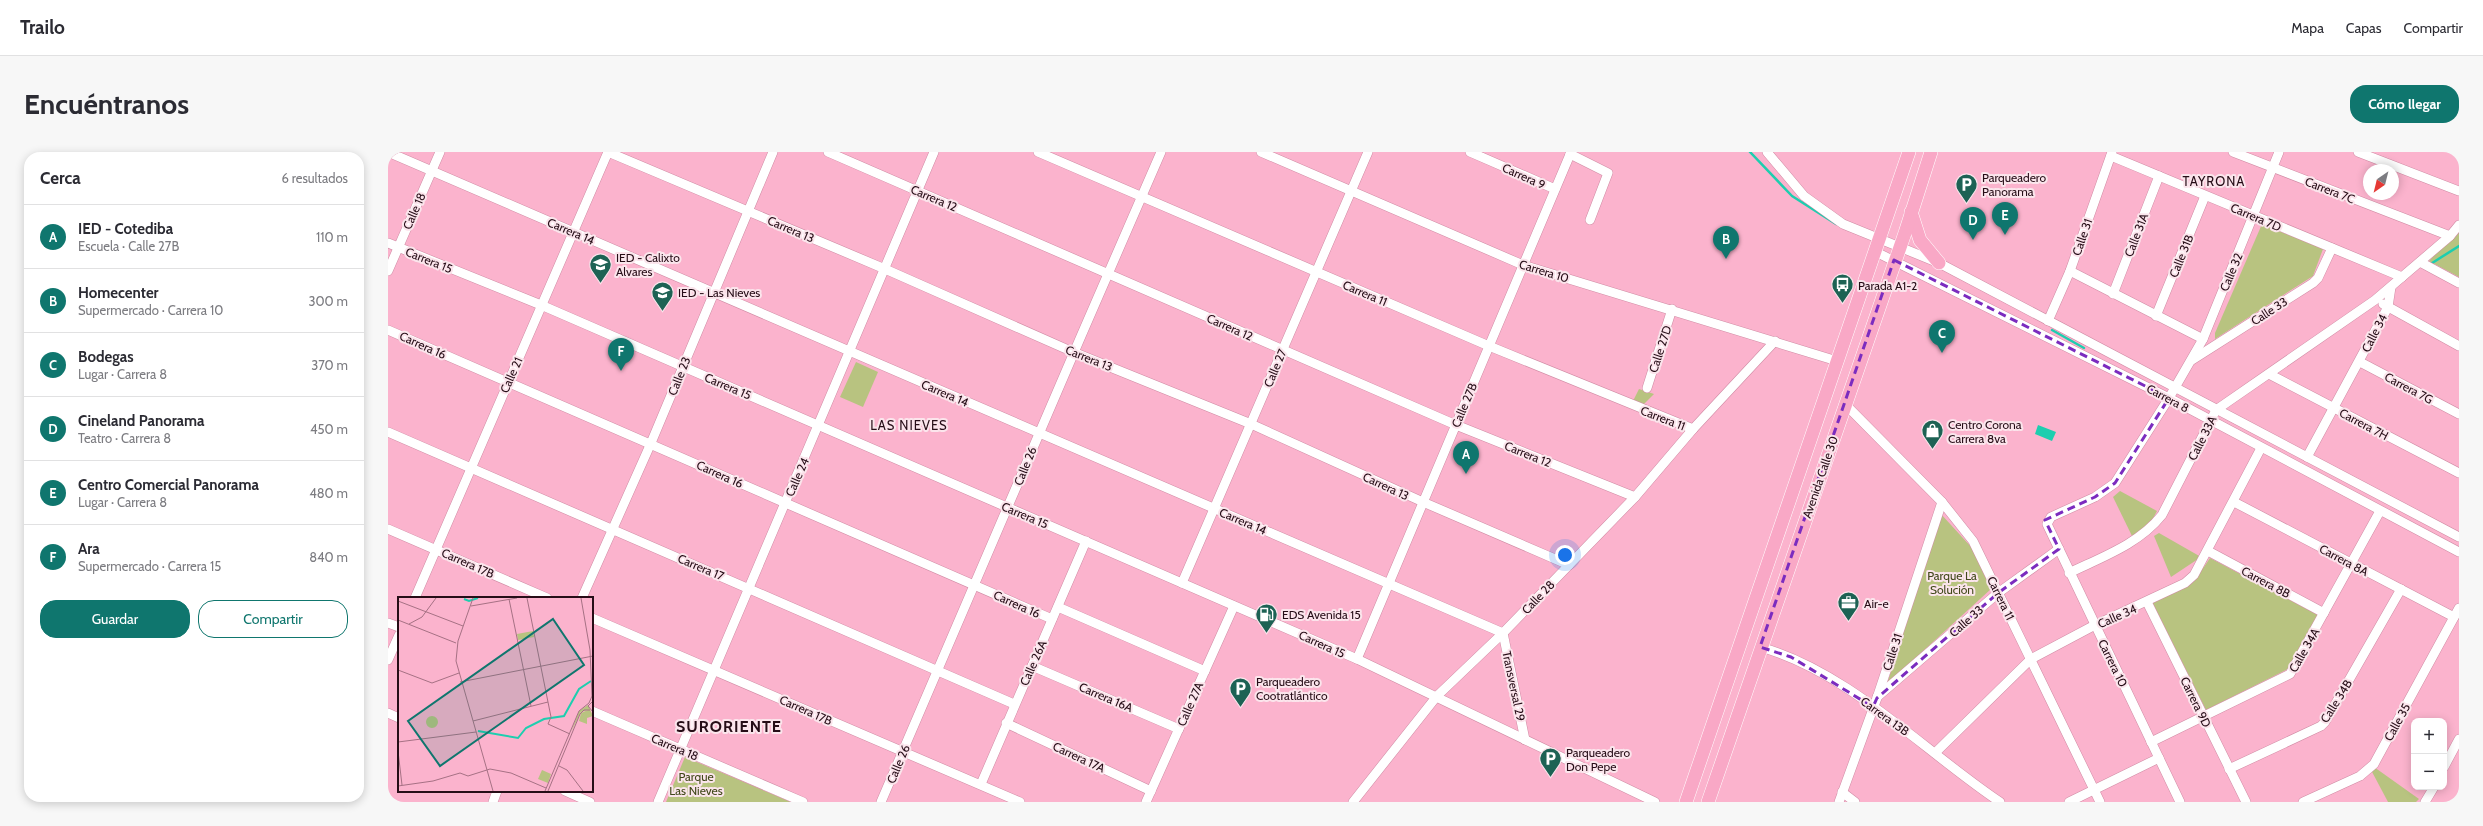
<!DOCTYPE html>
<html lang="es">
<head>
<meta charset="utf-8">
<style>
  body { margin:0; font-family:Cabin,sans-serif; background:#f7f7f7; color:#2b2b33 }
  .controls { position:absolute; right:12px; bottom:12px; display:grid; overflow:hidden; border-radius:8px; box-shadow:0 2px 10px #0003 }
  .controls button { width:36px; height:36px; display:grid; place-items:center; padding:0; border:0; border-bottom:1px solid #e1e1e2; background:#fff; color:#2b2b33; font:20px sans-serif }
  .compass { position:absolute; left:1975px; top:12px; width:36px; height:36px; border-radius:50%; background:#fff; box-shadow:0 2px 10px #0003; rotate:215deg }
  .you { position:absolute; left:1177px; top:403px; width:14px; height:14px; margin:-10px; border:3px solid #fff; border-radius:50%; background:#1a73e8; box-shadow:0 0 0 6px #1a73e833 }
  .badge { display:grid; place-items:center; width:26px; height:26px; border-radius:50%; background:#0f766e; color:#fff; font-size:13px; font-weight:700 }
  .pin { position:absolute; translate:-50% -33px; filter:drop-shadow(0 1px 2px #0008) }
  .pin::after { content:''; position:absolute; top:21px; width:14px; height:12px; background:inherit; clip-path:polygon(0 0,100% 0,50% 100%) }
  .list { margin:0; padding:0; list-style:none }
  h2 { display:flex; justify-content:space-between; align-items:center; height:52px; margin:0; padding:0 16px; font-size:17px }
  h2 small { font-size:13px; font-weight:400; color:#7c7c81 }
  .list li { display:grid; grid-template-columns:26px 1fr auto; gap:12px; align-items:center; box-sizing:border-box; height:64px; padding:0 16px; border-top:1px solid #e1e1e2 }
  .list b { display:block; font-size:15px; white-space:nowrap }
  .list p { margin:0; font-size:13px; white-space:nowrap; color:#7c7c81 }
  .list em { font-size:13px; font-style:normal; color:#7c7c81 }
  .actions { display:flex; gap:8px; padding:12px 16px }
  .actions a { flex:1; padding:9px 0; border:1px solid #0f766e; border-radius:16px; text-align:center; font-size:14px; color:#0f766e }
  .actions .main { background:#0f766e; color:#fff }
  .map { position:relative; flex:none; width:2071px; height:650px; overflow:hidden; border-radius:16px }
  header { display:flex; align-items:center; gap:24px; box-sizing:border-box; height:56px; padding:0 20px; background:#fff; border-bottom:1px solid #e1e1e2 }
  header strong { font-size:19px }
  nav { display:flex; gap:22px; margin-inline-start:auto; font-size:14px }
  .intro { display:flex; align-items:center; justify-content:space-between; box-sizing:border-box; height:96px; padding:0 24px }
  h1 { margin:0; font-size:28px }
  .button { padding:10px 18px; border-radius:16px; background:#0f766e; color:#fff; font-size:14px; font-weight:700 }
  main { display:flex; gap:24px; padding:0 24px }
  aside { flex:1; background:#fff; border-radius:16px; box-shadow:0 2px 10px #0003 }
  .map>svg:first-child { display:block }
  .green { fill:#b8c380 }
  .water { fill:#1dceaf }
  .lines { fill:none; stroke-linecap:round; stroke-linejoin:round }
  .stream { stroke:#1dceaf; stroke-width:2.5 }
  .minor-casing { stroke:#d08ba4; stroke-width:10 }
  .highway-casing { stroke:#fff; stroke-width:14 }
  .minor { stroke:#fff; stroke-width:9 }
  .highway { stroke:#f9a8c6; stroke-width:13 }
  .marked { fill:none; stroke:#7b2cbf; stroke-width:3; stroke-dasharray:8 5; stroke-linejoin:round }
  .labels { text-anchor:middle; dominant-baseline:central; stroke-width:4; stroke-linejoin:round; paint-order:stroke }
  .street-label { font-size:12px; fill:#260d17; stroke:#fbe5ec }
  .poi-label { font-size:12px; fill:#260d17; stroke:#fbe5ec; text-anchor:start }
  .park-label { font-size:12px; fill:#41481a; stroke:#fbe5ec }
  .neighbourhood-label { font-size:13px; letter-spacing:1px; fill:#260d17; stroke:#fbe5ec }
  .district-label { font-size:16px; font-weight:bold; letter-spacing:1px; fill:#260d17; stroke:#fbe5ec }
  .inset-river { fill:none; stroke:#1dceaf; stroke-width:2 }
  .inset-road { fill:none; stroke:#a67184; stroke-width:1 }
  .view { fill:#0f766e; fill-opacity:0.15; stroke:#0f766e; stroke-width:2 }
  .inset-edge { fill:none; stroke:#260d17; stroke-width:2 }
</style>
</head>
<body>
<header>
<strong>Trailo</strong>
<nav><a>Mapa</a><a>Capas</a><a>Compartir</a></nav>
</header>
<div class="intro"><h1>Encuéntranos</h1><a class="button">Cómo llegar</a></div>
<main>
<aside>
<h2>Cerca<small>6 resultados</small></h2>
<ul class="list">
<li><span class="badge">A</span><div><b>IED - Cotediba</b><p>Escuela · Calle 27B</p></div><em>110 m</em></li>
<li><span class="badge">B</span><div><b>Homecenter</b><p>Supermercado · Carrera 10</p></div><em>300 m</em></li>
<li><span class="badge">C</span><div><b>Bodegas</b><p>Lugar · Carrera 8</p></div><em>370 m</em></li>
<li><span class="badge">D</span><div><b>Cineland Panorama</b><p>Teatro · Carrera 8</p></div><em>450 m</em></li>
<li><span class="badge">E</span><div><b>Centro Comercial Panorama</b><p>Lugar · Carrera 8</p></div><em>480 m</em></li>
<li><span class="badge">F</span><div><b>Ara</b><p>Supermercado · Carrera 15</p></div><em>840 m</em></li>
</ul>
<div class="actions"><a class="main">Guardar</a><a>Compartir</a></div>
</aside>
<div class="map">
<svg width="2071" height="650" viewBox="0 0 2071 650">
  <rect width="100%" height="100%" fill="#fbb3cd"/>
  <g class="green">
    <path d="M1874,72L1935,97L1925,124L1827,187V181Z"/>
    <path d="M2071,76V125L2041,109Z"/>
    <path d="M468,210L490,220L475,255L452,245Z"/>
    <path d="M1251,237L1266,242L1255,253L1245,249Z"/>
    <path d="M1732,339L1769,359L1762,372L1744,384L1725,345Z"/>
    <path d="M1552,361L1585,397L1603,437L1499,532Z"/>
    <path d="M1771,381L1813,405L1783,425L1766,384Z"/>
    <path d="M1822,406L1930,463L1900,517L1818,558L1762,446L1816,415Z"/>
    <path d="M297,605L403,650H278Z"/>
    <path d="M1986,615L2031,647L2028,650H2000L1983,618Z"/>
  </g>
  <path class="water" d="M1650,273L1668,280L1664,289L1647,282Z"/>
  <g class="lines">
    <g class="stream">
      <path d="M1362,0L1404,44L1448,72"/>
      <path d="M2041,113L2071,94"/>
      <path d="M1664,178L1696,196"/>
    </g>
    <defs>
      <g id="minor">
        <path d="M0,0L1115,481L1137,588"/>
        <path d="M220,0L497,117L685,200L863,272L1035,350L1181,413"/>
        <path d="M440,0L1068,273L1247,345"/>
        <path d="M650,0L1101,194L1305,277"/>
        <path d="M873,0L1135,113L1449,209"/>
        <path d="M1082,0L1167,37"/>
        <path d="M1379,0L1416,44L1455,72L1551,111L2071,385"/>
        <path d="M1845,0L2062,84"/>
        <path d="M1970,0L2071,39"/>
        <path d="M1182,2L1220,21L1202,68"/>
        <path d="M1723,4L2014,125"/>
        <path d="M0,91L153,153L969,507L1267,650"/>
        <path d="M1486,99L1781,246L2071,400"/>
        <path d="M2032,110L2071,131"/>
        <path d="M0,119L52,0"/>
        <path d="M1682,119L1815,187"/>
        <path d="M1725,142L1771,24"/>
        <path d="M1995,152L2071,194"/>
        <path d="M1768,164L1817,44"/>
        <path d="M1660,169L1682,119L1724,0"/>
        <path d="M0,178L664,467"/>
        <path d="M1804,208L1925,131L1930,126L1944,96"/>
        <path d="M1972,210L2071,262"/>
        <path d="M1881,222L2071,321"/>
        <path d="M1259,236L1284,157"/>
        <path d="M1457,252L1554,350L1585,389L1712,650"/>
        <path d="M0,280L626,552"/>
        <path d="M1919,305L2000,155L2003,135"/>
        <path d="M1846,350L2066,465"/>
        <path d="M0,377L159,446"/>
        <path d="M1820,399L1936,461"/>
        <path d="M1681,421C1714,405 1751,392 1774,363L1828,258L1987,148L2062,84L2071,73"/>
        <path d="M794,431L980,0"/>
        <path d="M27,446L220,0"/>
        <path d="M194,446L263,291L385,0"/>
        <path d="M1759,450L1858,650"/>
        <path d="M670,455L817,519"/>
        <path d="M204,466L632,650"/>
        <path d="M0,471L11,475"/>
        <path d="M1372,495C1460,519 1537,600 1612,650"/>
        <path d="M969,507L1183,0"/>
        <path d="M0,508L11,483"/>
        <path d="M644,514L791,577"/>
        <path d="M1489,545L1610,441L1671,397"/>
        <path d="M204,559L415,650"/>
        <path d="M0,561L11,566"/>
        <path d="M618,571L763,639"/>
        <path d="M1763,590L1902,522L1992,359"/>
        <path d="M1547,601L1643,507L1707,473L1797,431L1806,423L1873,296"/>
        <path d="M2056,615L2071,587"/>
        <path d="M1841,617L1933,574L1937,570L2013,437"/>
        <path d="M593,632L698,389"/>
        <path d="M177,639L202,650"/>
        <path d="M1454,640L1467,650"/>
        <path d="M105,650L109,639"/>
        <path d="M270,650L546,0"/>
        <path d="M493,650C587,434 678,216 773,0"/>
        <path d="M758,650L846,454"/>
        <path d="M965,650L1049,544L1115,481L1247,345L1305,277L1387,189"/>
        <path d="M1451,650L1489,546L1554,350"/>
        <path d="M1681,650L1771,606"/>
        <path d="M1792,650L1659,372L1663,365L1707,345L1727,331L1781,246L1815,187L1891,0"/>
        <path d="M1915,650L1972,624L1986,612L2071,456"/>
        <path d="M2037,650L2046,635"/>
      </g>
      <g id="highway">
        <path d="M1523,60L1532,88L1551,111"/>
        <path d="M1298,650L1521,0"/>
        <path d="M1320,650L1517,81L1543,0"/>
      </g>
    </defs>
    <use href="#minor" class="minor-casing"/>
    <use href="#highway" class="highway-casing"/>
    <use href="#minor" class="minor"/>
    <use href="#highway" class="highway"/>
  </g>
  <path class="marked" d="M1506,108L1781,246L1727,331L1707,345L1657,368L1671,397L1610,441L1489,546L1485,555L1403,505L1372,495Z"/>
  <defs>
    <symbol id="parking-pin" viewBox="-11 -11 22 30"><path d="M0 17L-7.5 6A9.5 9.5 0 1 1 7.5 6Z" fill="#1d6254" stroke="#fbe5ec"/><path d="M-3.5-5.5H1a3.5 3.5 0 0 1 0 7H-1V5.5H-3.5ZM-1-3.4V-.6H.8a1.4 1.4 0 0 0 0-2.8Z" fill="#fff"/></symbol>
    <symbol id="school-pin" viewBox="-11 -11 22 30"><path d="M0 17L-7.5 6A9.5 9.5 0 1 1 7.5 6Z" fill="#1d6254" stroke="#fbe5ec"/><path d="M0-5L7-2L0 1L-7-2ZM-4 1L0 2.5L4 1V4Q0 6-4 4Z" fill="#fff"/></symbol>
    <symbol id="bus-pin" viewBox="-11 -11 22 30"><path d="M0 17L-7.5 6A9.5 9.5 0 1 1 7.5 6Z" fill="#1d6254" stroke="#fbe5ec"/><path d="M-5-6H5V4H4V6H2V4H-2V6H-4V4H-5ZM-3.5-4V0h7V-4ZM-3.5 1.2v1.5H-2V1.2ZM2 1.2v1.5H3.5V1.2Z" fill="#fff"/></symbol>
    <symbol id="shop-pin" viewBox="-11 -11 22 30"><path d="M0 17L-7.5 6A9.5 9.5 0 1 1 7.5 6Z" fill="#1d6254" stroke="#fbe5ec"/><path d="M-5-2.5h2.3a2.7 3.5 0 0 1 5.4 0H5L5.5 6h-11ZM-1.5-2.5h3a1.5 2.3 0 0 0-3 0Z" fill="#fff"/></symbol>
    <symbol id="office-pin" viewBox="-11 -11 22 30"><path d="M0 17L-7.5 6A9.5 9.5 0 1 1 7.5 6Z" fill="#1d6254" stroke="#fbe5ec"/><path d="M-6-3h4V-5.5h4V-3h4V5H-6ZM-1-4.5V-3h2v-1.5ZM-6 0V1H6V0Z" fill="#fff"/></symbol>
    <symbol id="fuel-pin" viewBox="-11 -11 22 30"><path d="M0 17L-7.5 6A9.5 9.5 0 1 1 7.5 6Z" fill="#1d6254" stroke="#fbe5ec"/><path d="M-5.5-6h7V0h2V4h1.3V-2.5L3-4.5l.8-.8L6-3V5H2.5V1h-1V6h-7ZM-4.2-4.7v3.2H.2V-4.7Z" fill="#fff"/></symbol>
  </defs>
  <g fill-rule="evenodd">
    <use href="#parking-pin" x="1566" y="20" width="25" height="34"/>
    <use href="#school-pin" x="200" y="100" width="25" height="34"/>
    <use href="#bus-pin" x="1442" y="120" width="25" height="34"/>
    <use href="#school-pin" x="262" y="128" width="25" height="34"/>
    <use href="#shop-pin" x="1532" y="266" width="25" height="34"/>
    <use href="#office-pin" x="1448" y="438" width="25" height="34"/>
    <use href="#fuel-pin" x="866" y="450" width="25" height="34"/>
    <use href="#parking-pin" x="840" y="524" width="25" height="34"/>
    <use href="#parking-pin" x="1150" y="594" width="25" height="34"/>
  </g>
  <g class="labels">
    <g class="street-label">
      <text transform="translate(1136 24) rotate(24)">Carrera 9</text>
      <text transform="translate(1942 38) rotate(21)">Carrera 7C</text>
      <text transform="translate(546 46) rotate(23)">Carrera 12</text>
      <text transform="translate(26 59) rotate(-66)">Calle 18</text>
      <text transform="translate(1868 65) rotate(23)">Carrera 7D</text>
      <text transform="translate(403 77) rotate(23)">Carrera 13</text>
      <text transform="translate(183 79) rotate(23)">Carrera 14</text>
      <text transform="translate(1748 83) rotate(-69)">Calle 31A</text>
      <text transform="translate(1694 85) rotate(-71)">Calle 31</text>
      <text transform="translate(1793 104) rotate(-68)">Calle 31B</text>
      <text transform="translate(41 108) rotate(22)">Carrera 15</text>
      <text transform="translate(1156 119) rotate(17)">Carrera 10</text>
      <text transform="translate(1843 120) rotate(-67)">Calle 32</text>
      <text transform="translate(977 141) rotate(23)">Carrera 11</text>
      <text transform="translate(1881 159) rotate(-33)">Calle 33</text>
      <text transform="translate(842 175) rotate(24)">Carrera 12</text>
      <text transform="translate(1986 181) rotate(-63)">Calle 34</text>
      <text transform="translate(35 193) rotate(24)">Carrera 16</text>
      <text transform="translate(1272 197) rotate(-72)">Calle 27D</text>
      <text transform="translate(701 206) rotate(22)">Carrera 13</text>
      <text transform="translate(887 216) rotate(-67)">Calle 27</text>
      <text transform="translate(123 223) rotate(-66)">Calle 21</text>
      <text transform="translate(291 224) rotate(-68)">Calle 23</text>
      <text transform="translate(340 234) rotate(23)">Carrera 15</text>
      <text transform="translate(2021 236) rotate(28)">Carrera 7G</text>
      <text transform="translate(557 241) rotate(23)">Carrera 14</text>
      <text transform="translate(1780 246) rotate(28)">Carrera 8</text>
      <text transform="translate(1076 253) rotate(-67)">Calle 27B</text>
      <text transform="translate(1275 266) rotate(21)">Carrera 11</text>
      <text transform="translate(1976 272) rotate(28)">Carrera 7H</text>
      <text transform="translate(1814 286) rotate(-63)">Calle 33A</text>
      <text transform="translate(1140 302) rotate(22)">Carrera 12</text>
      <text transform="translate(637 314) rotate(-68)">Calle 26</text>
      <text transform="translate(332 322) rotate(24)">Carrera 16</text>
      <text transform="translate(409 325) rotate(-66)">Calle 24</text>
      <text transform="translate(1432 325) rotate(-71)">Avenida Calle 30</text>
      <text transform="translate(998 334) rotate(25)">Carrera 13</text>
      <text transform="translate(637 363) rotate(23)">Carrera 15</text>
      <text transform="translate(855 369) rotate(23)">Carrera 14</text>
      <text transform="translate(1956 408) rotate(28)">Carrera 8A</text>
      <text transform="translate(80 411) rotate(24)">Carrera 17B</text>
      <text transform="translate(313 415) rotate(23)">Carrera 17</text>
      <text transform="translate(1878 430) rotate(28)">Carrera 8B</text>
      <text transform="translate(1150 445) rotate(-46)">Calle 28</text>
      <text transform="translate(1613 446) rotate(64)">Carrera 11</text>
      <text transform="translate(629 452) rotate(24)">Carrera 16</text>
      <text transform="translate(1729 464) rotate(-24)">Calle 34</text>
      <text transform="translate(1578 469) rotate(-41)">Calle 33</text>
      <text transform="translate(934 492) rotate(24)">Carrera 15</text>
      <text transform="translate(1916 498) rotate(-60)">Calle 34A</text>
      <text transform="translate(1504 500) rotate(-72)">Calle 31</text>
      <text transform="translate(645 511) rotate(-66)">Calle 26A</text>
      <text transform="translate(1725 511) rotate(64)">Carrera 10</text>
      <text transform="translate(1126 534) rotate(78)">Transversal 29</text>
      <text transform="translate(718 545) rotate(23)">Carrera 16A</text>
      <text transform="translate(1948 549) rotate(-58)">Calle 34B</text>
      <text transform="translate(1808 550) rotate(64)">Carrera 9D</text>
      <text transform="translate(802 552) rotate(-66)">Calle 27A</text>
      <text transform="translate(418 558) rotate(24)">Carrera 17B</text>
      <text transform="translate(1497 564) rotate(36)">Carrera 13B</text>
      <text transform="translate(2009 570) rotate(-61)">Calle 35</text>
      <text transform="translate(287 595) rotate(23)">Carrera 18</text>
      <text transform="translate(691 605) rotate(25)">Carrera 17A</text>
      <text transform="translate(510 612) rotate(-67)">Calle 26</text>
    </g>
    <g class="poi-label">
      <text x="1594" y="25">Parqueadero<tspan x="1594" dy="14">Panorama</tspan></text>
      <text x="228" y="105">IED - Calixto<tspan x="228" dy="14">Alvares</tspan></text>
      <text x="1470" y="133">Parada A1-2</text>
      <text x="290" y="140">IED - Las Nieves</text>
      <text x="1560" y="272">Centro Corona<tspan x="1560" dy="14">Carrera 8va</tspan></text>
      <text x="1476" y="451">Air-e</text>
      <text x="894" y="462">EDS Avenida 15</text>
      <text x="868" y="529">Parqueadero<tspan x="868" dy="14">Cootratlántico</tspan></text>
      <text x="1178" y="600">Parqueadero<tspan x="1178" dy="14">Don Pepe</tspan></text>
    </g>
    <g class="park-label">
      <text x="1564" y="423">Parque La<tspan x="1564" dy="14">Solución</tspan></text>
      <text x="308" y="624">Parque<tspan x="308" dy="14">Las Nieves</tspan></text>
    </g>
    <g class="neighbourhood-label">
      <text x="1826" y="29">TAYRONA</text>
      <text x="521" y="273">LAS NIEVES</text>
    </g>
    <g class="district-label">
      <text x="341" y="574">SURORIENTE</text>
    </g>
  </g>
  <g transform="translate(10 445)">
    <rect width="195" height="195" fill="#fbb3cd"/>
    <path d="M135,34L136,40L120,43L119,37ZM190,108L195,119L189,121V127L181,124L183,116L190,113L183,115L173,135L181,114ZM28 125a6 6 0 1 1 12 0a6 6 0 1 1-12 0ZM144,173L153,177L150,186L140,182Z" fill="#b8c380"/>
    <path class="inset-river" d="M66,2L71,4L80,1M80,134L120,141L128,131L146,122L166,119L181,92L193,84"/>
    <path class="inset-road" d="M75,1L60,44L58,64L95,194M129,1L153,120L150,127L172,137M183,1L192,53L194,99L191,106M111,2L133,109M0,4L65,29M73,9L119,1M0,23L58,46M11,27L24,20L38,1M0,73L34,86L61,76M62,85L195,59M195,104L190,109L195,115M75,124L150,105M0,145L78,135M0,154L4,188M161,169L169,173L185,194M0,189L35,184L62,176L70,179L92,172L113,176L148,191M147,194L181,114L191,106M150,194L182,117L186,113H192"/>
    <path class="view" d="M155,22L186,68L42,169L10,124Z"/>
    <rect width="195" height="195" class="inset-edge"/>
  </g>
</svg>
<div class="controls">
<button>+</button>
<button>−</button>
</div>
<svg class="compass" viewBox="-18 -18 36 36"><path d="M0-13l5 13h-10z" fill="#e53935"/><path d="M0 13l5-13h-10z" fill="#7c7c81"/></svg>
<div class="you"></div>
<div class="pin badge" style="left:1078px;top:322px">A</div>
<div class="pin badge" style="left:1338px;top:107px">B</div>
<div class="pin badge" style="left:1554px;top:201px">C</div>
<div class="pin badge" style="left:1585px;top:88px">D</div>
<div class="pin badge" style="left:1617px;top:83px">E</div>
<div class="pin badge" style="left:233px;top:219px">F</div>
</div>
</main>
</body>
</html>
